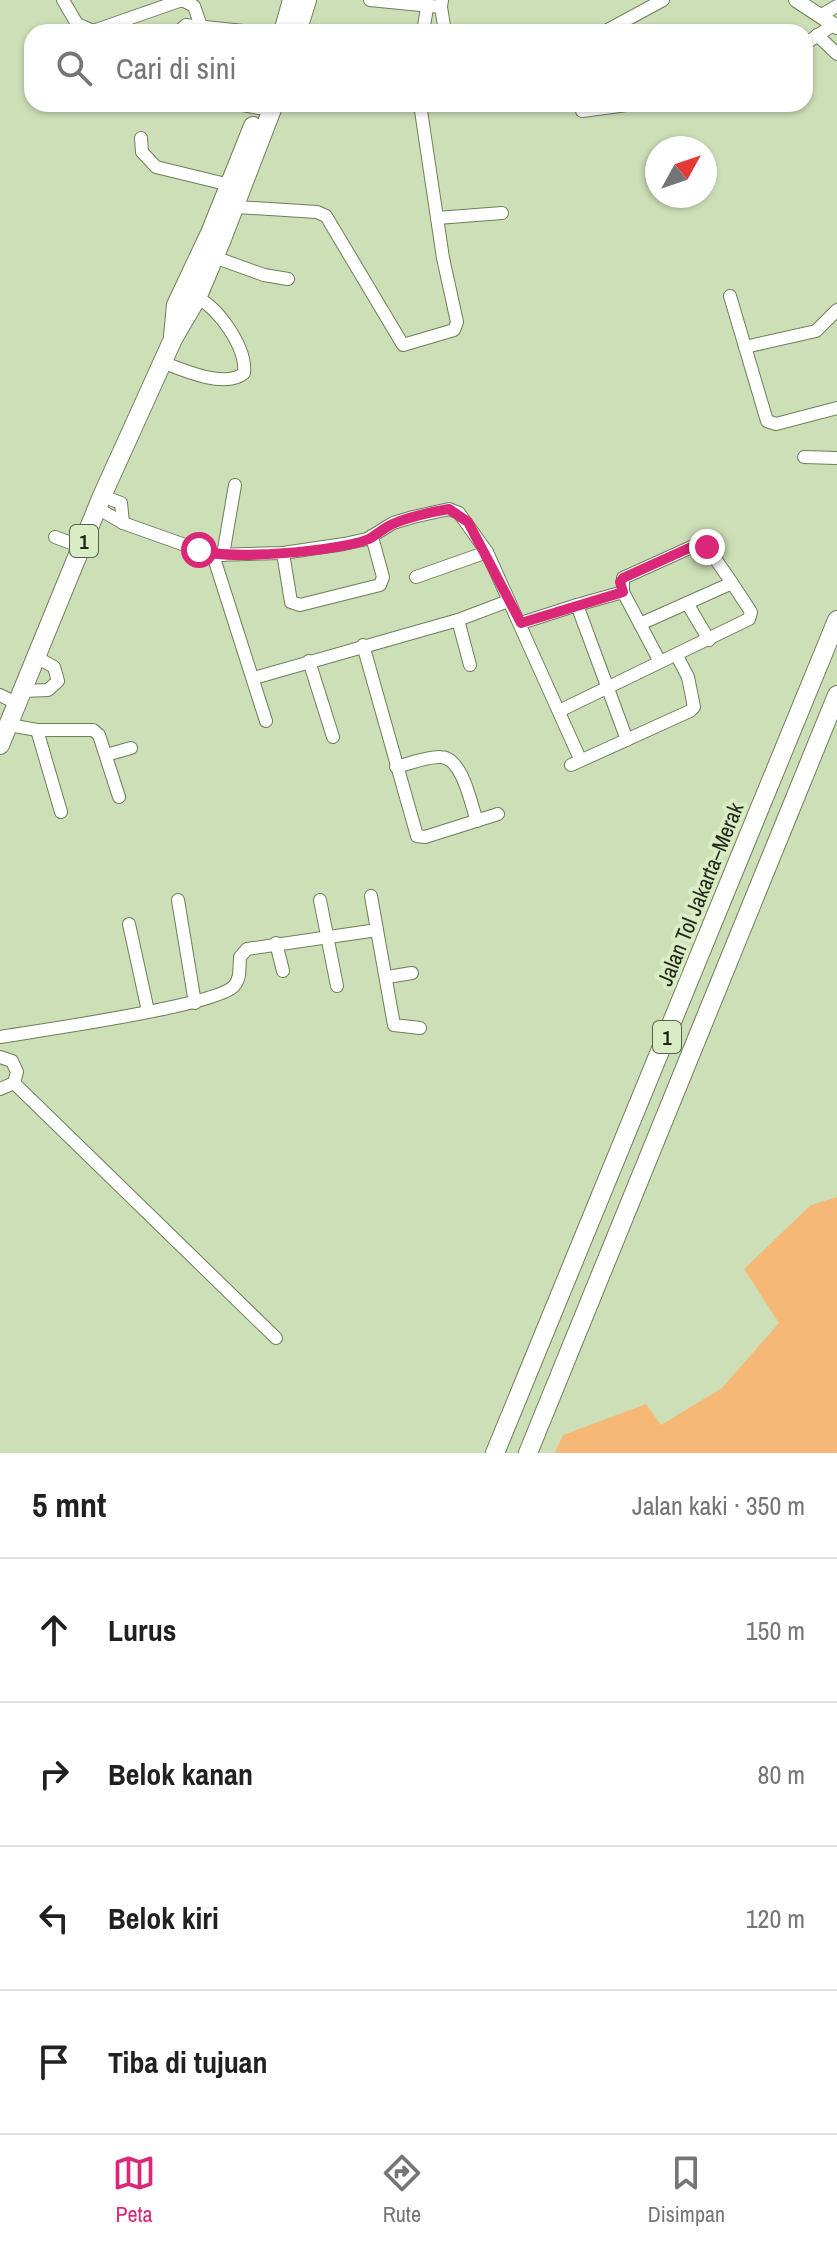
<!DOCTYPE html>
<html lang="id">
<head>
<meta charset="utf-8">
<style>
  body { margin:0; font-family:"Archivo Narrow",sans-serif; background:#f6f6f6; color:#202124 }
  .compass { position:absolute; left:645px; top:136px; width:72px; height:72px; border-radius:50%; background:#fff; box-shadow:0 2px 6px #0004; rotate:50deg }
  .stop { position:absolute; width:24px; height:24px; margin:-18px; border:6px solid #db2777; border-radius:50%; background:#fff }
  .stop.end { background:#db2777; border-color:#fff; box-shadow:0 2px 8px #0008 }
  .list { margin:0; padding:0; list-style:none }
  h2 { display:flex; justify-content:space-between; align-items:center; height:104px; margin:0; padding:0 32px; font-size:34px }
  h2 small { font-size:26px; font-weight:400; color:#757577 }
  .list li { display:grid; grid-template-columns:52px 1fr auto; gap:24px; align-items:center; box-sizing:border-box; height:144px; padding:0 32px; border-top:2px solid #e0e0e0 }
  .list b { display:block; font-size:30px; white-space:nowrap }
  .list em { font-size:26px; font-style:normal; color:#757577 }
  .icon { flex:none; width:44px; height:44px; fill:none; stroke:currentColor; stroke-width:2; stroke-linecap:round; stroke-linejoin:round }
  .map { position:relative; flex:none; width:837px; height:1453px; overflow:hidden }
  .search { position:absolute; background:#fff; box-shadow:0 2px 6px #0004; left:24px; right:24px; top:24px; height:88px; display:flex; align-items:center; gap:20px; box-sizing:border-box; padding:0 28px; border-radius:24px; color:#757577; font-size:30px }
  .sheet { height:680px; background:#fff }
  nav { display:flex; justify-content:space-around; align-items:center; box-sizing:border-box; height:112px; border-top:2px solid #e0e0e0; background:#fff; font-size:22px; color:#757577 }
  nav a { display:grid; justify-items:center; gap:4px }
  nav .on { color:#db2777 }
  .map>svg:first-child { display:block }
  .green { fill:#f5b877 }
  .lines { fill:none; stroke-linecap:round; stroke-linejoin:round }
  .minor-casing { stroke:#6f7e5a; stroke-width:14 }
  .major-casing { stroke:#6f7e5a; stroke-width:16 }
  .highway-casing { stroke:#6f7e5a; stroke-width:20 }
  .minor { stroke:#fff; stroke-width:12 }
  .major { stroke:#fff; stroke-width:14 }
  .highway { stroke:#fff; stroke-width:18 }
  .route { stroke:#db2777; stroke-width:10 }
  .labels { text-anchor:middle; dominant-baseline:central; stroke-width:8; stroke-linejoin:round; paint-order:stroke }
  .shield { fill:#daecc4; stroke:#57614b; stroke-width:2 }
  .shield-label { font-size:20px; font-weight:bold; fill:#1f2617 }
  .street-label { font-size:22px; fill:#1f2617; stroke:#daecc4 }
</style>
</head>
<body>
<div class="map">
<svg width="837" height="1453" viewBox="0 0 837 1453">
  <rect width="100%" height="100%" fill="#cddfb7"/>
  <path class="green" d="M837,1197V1453H555L563,1435L646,1404L661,1425L722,1388L779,1323L744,1269L811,1205Z"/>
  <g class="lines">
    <defs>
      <g id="minor">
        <path d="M63,0L77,24L93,31L182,0"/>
        <path d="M182,0L194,6L201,26"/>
        <path d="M370,0L441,7L442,0"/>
        <path d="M441,7L445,32"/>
        <path d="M820,16L837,6"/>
        <path d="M178,32L186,25L253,32"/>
        <path d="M423,32L427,8"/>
        <path d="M604,32L663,0"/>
        <path d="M817,35L837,54"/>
        <path d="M805,44L833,25"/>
        <path d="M237,104L259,108"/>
        <path d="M582,111L634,104"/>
        <path d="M141,138L142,152L156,167L230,185"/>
        <path d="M236,207L317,212L326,216L403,345L454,330L457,322L443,258L420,104"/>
        <path d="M437,218L502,213"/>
        <path d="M214,257L264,275L288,279"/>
        <path d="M730,296L767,421L776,424L837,408"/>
        <path d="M745,347L816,331L837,310"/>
        <path d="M162,362C182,370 226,389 244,373C247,348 218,307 197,298"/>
        <path d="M804,457L837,458"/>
        <path d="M102,496L121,503L123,523"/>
        <path d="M97,508L123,523L213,555L283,553L344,544L367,539L393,523L413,517L449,509L459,513L487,552L580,759"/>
        <path d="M55,537L82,547"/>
        <path d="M283,553L291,602L300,605L380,585L383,577L372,537"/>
        <path d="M213,555L266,721"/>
        <path d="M223,555L235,485"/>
        <path d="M416,577L487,552"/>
        <path d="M623,592V578L698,544L707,547L732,583"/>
        <path d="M687,603L709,640"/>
        <path d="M577,605L623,592L640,624"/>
        <path d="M458,620L470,665"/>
        <path d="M521,623L577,605L627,740"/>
        <path d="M363,645L417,836L425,837L498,814"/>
        <path d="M309,661L333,737"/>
        <path d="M254,678L458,620L508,601"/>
        <path d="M23,691L48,690L58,681L54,667L38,658"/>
        <path d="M0,695L18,704"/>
        <path d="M559,711L749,619L751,612L732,583L640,624L660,662"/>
        <path d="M9,725L37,730H93L99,735L119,797"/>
        <path d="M37,730L61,812"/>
        <path d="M106,755L131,748"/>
        <path d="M571,765L690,711L694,707L688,677L677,656"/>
        <path d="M396,767C409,764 427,756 441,757C463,758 471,805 477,821"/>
        <path d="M371,896L377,930"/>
        <path d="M178,900L195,1003"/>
        <path d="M320,900L337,986"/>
        <path d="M129,924L148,1011"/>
        <path d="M276,943L283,971"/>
        <path d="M387,977L412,973"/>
        <path d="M0,1037C36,1031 216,1006 234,986C241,978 239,968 240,957L247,949L377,930L394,1025L420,1028"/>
        <path d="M0,1057L12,1061L17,1072L14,1083L0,1089"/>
        <path d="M14,1083L276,1338"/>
      </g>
      <path id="major" d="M796,0L837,27"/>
      <g id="highway">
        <path d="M283,32L292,0"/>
        <path d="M297,32L307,0"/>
        <path d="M173,336L176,305L210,233L253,126"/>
        <path d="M0,745L102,496L173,339L197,298L222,239L274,104"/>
        <path d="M495,1453L837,620"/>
        <path d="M528,1453L837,695"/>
      </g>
    </defs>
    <use href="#minor" class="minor-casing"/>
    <use href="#major" class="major-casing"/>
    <use href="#highway" class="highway-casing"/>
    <use href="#minor" class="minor"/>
    <use href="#major" class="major"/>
    <use href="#highway" class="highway"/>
  </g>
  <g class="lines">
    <path class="route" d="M199,550C227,561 340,551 369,539C378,534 386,526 395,523C412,516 431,512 449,509L468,522L521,623L623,592L620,582L623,578L698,544L707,547"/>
  </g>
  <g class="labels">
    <g class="shield">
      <rect x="70" y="525" width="28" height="32" rx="6"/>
      <rect x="653" y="1021" width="28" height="32" rx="6"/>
    </g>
    <g class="shield-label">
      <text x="84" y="541">1</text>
      <text x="667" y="1037">1</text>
    </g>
    <g class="street-label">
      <text transform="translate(700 894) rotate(-68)">Jalan Tol Jakarta–Merak</text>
    </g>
  </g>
</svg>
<svg class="compass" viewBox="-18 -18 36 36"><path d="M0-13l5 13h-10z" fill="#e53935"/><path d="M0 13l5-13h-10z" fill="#757577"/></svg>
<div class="stop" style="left:199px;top:550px"></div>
<div class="stop end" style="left:707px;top:547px"></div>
<div class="search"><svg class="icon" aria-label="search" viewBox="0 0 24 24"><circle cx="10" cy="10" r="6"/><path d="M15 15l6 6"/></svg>Cari di sini</div>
</div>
<section class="sheet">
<h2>5 mnt<small>Jalan kaki · 350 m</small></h2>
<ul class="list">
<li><svg class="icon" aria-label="ahead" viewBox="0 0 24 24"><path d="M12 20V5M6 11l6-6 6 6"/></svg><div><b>Lurus</b></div><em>150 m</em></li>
<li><svg class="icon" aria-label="right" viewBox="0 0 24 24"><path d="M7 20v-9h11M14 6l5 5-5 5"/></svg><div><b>Belok kanan</b></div><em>80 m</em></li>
<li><svg class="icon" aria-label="left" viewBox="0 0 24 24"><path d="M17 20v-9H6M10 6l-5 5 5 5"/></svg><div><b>Belok kiri</b></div><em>120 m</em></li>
<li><svg class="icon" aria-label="arrive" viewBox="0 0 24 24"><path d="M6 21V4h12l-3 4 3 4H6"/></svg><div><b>Tiba di tujuan</b></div></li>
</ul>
</section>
<nav>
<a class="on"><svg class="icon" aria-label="map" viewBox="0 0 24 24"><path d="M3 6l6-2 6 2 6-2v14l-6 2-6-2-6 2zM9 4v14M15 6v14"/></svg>Peta</a>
<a><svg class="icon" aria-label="directions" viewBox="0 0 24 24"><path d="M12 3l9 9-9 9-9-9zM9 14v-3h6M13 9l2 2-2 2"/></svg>Rute</a>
<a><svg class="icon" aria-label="saved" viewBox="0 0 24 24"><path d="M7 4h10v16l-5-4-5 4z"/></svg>Disimpan</a>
</nav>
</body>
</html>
